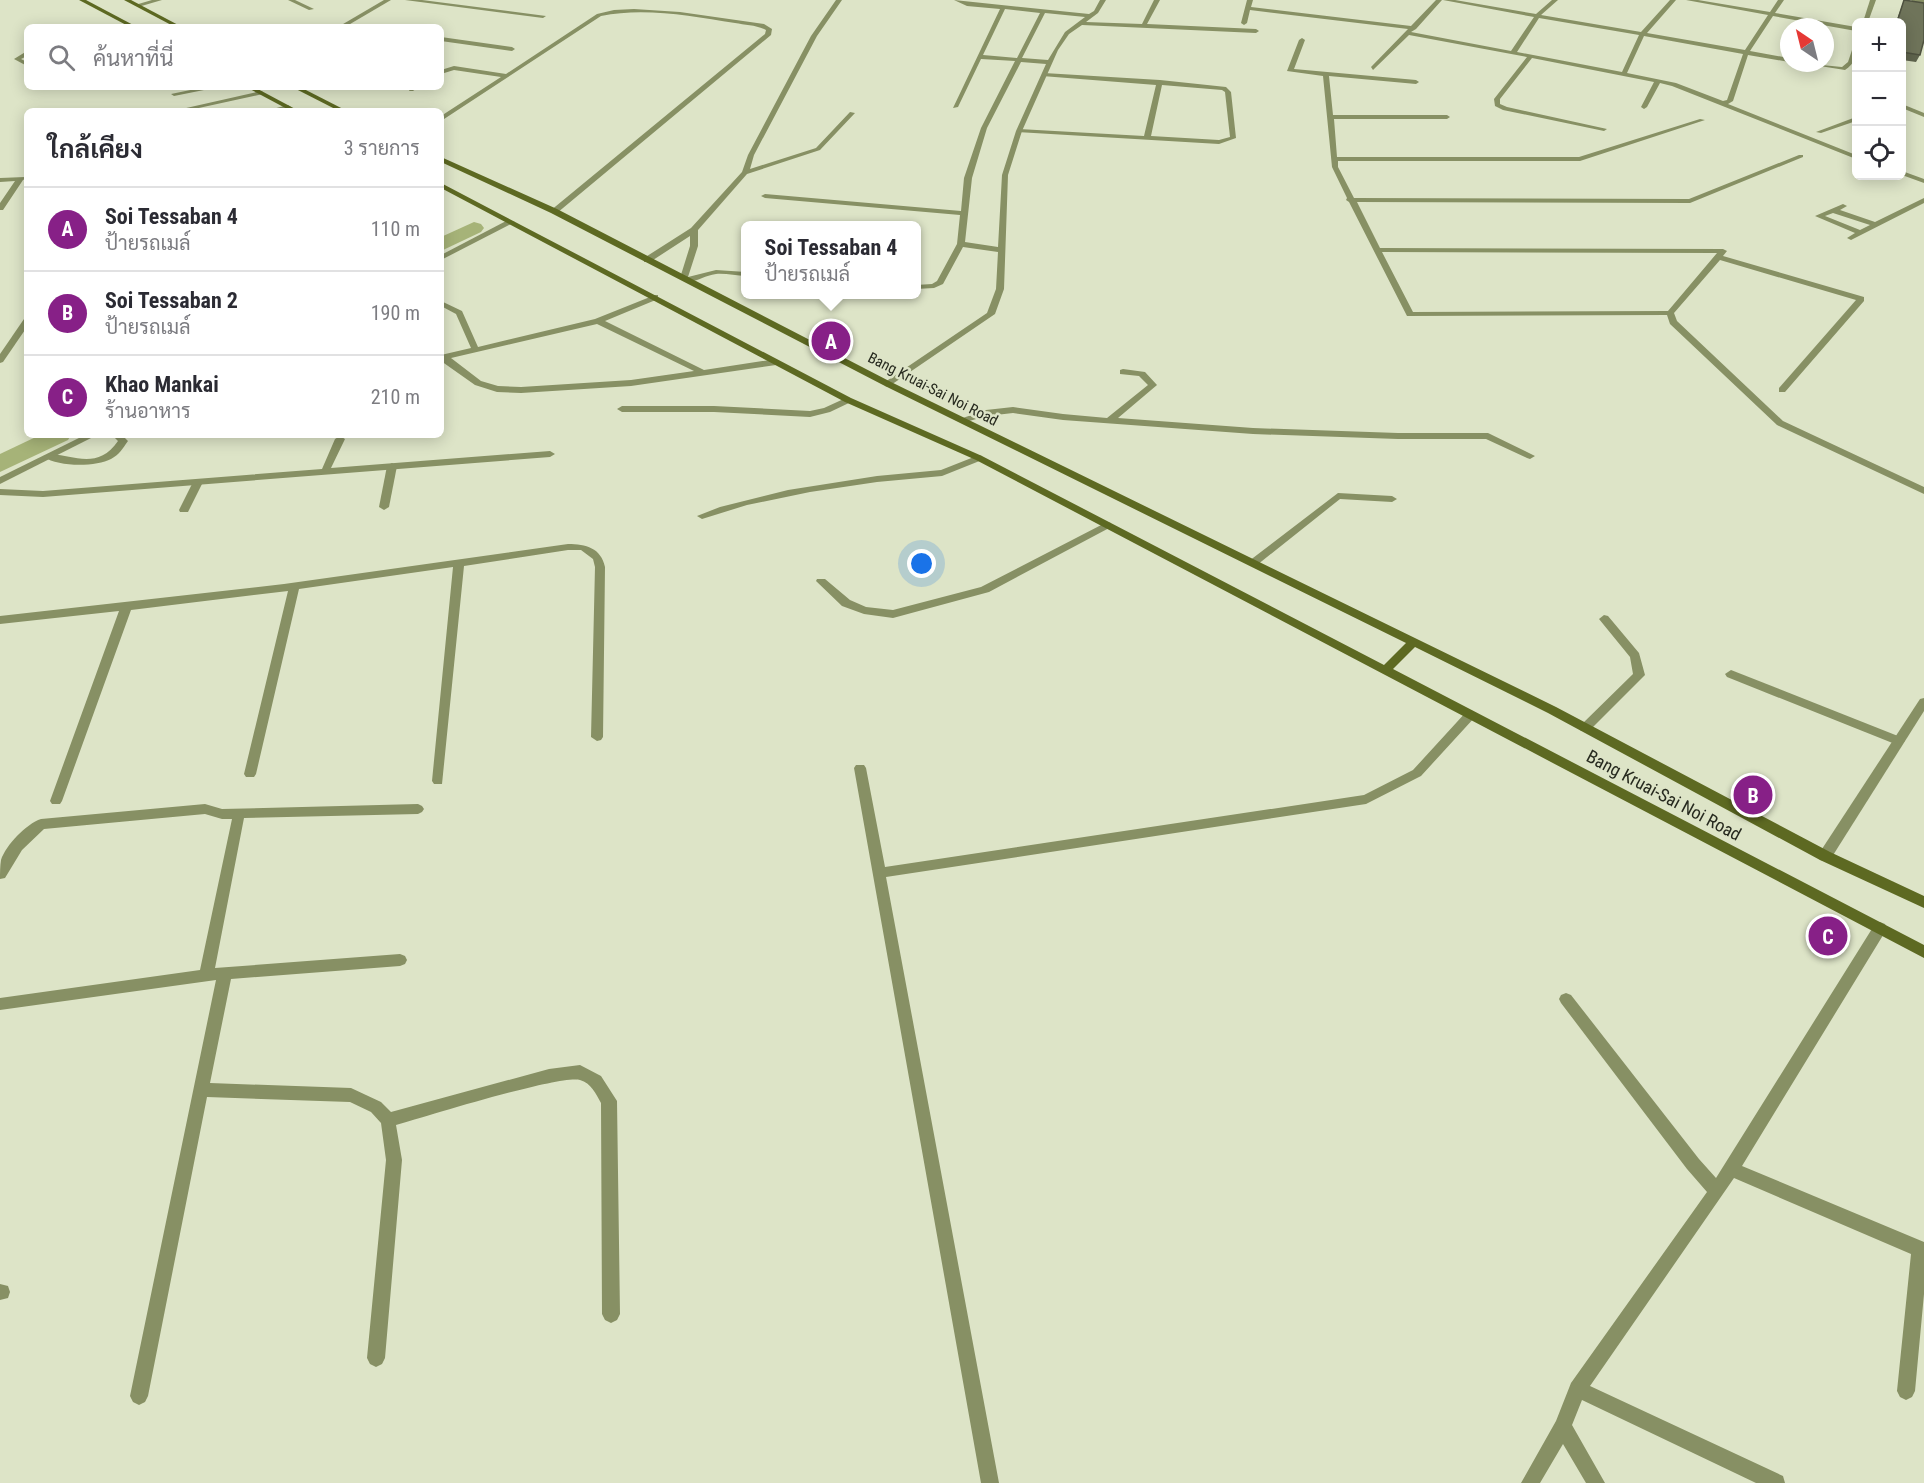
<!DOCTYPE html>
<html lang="th">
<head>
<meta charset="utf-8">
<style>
  body { margin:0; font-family:"Roboto Condensed",Sarabun,sans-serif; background:#f7f7f7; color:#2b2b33 }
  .controls { position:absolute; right:18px; top:18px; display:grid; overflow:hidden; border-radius:9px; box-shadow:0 3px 15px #0003 }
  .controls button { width:54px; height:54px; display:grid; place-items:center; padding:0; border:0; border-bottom:2px solid #e1e1e2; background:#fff; color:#2b2b33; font:30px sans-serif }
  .compass { position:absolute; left:1780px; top:18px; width:54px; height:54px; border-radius:50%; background:#fff; box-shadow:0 3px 15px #0003; rotate:325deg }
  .you { position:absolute; left:922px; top:564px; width:21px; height:21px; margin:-15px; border:4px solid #fff; border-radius:50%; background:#1a73e8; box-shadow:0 0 0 9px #1a73e833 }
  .badge { display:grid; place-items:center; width:39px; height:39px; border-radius:50%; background:#872087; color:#fff; font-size:20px; font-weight:700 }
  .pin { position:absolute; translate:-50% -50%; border:3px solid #fff; box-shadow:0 2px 6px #0006 }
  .popup { position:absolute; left:741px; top:221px; width:180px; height:78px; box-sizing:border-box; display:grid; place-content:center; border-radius:9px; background:#fff; filter:drop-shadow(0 2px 4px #0005); font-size:20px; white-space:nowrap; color:#7c7c81 }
  .popup b { font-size:22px; color:#2b2b33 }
  .popup::after { content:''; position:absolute; left:50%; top:100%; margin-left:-12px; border:12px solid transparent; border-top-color:#fff }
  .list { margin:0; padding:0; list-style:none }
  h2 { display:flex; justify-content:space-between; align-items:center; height:78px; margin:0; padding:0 24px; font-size:26px }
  h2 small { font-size:20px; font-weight:400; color:#7c7c81 }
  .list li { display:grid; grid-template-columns:39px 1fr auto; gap:18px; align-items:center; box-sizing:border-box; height:84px; padding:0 24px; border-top:2px solid #e1e1e2 }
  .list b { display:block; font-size:22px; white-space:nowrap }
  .list p { margin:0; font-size:20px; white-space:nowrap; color:#7c7c81 }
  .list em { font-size:20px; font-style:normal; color:#7c7c81 }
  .icon { flex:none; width:33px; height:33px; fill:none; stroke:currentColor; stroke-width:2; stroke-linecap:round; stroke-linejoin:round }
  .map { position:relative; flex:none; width:1924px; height:1483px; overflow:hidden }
  .search { position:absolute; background:#fff; box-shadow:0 3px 15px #0003; left:24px; top:24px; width:420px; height:66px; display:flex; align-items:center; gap:15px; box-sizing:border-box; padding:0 21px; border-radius:9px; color:#7c7c81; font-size:22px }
  .panel { position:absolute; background:#fff; box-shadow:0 3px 15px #0003; left:24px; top:108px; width:420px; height:330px; border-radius:9px }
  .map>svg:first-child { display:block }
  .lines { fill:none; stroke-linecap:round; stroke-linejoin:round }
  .canal { fill:#a6b378; fill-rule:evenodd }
  .service { fill:#879064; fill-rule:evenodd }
  .minor { fill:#879064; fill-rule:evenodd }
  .tertiary { fill:#879064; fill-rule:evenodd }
  .secondary { fill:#5d6922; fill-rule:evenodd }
  .wall { fill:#5f644d }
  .building { fill:#6f745a; stroke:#4e513f; stroke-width:1.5 }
  .labels { text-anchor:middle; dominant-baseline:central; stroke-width:5; stroke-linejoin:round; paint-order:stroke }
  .far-street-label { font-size:15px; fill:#272a1f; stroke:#dde4c7 }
  .street-label { font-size:18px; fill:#272a1f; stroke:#dde4c7 }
</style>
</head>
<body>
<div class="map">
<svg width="1924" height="1483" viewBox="0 0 1924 1483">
  <rect width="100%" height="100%" fill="#dde4c7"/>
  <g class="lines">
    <g class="canal">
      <path d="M474,222L481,224L484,228L481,232L441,251V237Z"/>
      <path d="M40,435H71L68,440L0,472V454Z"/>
    </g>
    <g class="service">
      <path d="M634,9L680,12L764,24L772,29L771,35L557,213L550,211L765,34L766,30C757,25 745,25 735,23C691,16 644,7 601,16L441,121V116L501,77L454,70L441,74V70L454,66L506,74L597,14L614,10Z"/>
      <path d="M27,51V56L21,59L27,62V66L14,59Z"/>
      <path d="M1044,73L1160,80L1226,87L1231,92L1236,138L1219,144L1017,132V130L1019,129L1144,136L1156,85L1042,76ZM1162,85L1222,90L1225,92L1230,137L1219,140L1151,136Z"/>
      <path d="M205,87H219L174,96L171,94Z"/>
      <path d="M411,87H418L413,91H409Z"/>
      <path d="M261,91L263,92V94L185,111H173Z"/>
      <path d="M288,105L291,107L290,108L265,111Z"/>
      <path d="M655,295H658V299L605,321L704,370L776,359L780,362L776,365L631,386L521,393L497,392L475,385L441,361V355L471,348L456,314L441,306V301L462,311L478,347L595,319ZM597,324L694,371L631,380L521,387L498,386L481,381L451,358Z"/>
      <path d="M1123,369L1145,372L1157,385L1118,418L1253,428L1398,433H1488L1535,456L1530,459L1527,458L1486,439H1398L1253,434L1063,420L1013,413L987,416L962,423L957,420L986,410L1013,407L1063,414L1107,418L1148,385L1139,376L1120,374V370Z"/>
      <path d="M848,397L852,400L851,402L830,412L810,417L714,412H622L617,409L622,406H714L810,411L824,408Z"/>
      <path d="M112,435H122L128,441C123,448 119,455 111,459C96,467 58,467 44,457C60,446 94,477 118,441Z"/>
      <path d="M979,455L982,456V460L942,476L877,482L810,492L747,505L702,519L697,516L720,507L788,490L877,476L941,470Z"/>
      <path d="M392,463L397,466L389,507L384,510L379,507L387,466Z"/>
      <path d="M198,479L203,482L188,512H180L179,510L193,482Z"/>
      <path d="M1338,493L1392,496L1397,499L1392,502L1340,499L1257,565H1249L1248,563L1249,561Z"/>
      <path d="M1107,522L1111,523V527L989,592L893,618L864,614L842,606L816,581L817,579H825L850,600L866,607L893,610L981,587Z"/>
      <path d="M1604,615L1608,616L1639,653L1645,675L1589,731H1581L1579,728L1581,725L1633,674L1630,657L1599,619Z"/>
      <path d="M1731,670L1903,738L1905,741L1899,745L1895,744L1727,677L1725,674Z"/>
    </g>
    <g class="minor">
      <path d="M152,0H162L138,7L135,5Z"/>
      <path d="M288,0H295L314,9L309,10Z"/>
      <path d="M384,0H391L345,27H338Z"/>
      <path d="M405,0H422L546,16L543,18Z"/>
      <path d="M836,0H842L817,36L754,155L750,169L816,148L850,112L855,113L820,150L747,174L698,230V246L688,277L716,270L746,272V276C736,276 725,273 716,274C701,276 694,286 680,278L690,246V236L650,262H644V258L691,228L742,172L748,155L811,36Z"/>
      <path d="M954,0L1089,14L1094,11L1100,0H1106L1098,13L1086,22L1142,24L1154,0H1160L1147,24L1256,29L1259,31L1256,33L1082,25L1069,34L1058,50L1022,131L1008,175L1004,289L995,314L888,387L885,386V382L987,313L996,289L998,252L963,247L943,284L934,288L916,289V285L932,284L937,281L957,244L960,215L765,198L761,196L765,194L961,211L964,178L981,128L1015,61L981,59L958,107L953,108L1000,9L967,6ZM1005,9L1040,13L1017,58L983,55ZM1045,13L1085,17L1065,32L1048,60L1022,58ZM1021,62L1046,64L1016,131L1002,175L998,247L965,242L972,178L987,128Z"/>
      <path d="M1247,0H1253L1251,7L1411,26L1436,0H1442L1416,29L1411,32L1511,51L1534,17L1443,0H1455L1536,14L1552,0H1558L1541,15L1641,32L1670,0H1676L1647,33L1745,50L1768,15L1686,0H1698L1770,12L1778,0H1784L1775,13L1856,27V31L1773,16L1750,51L1789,58V62L1748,55L1733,101L1728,104L1856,155V159L1672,86L1660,83L1647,107L1644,109L1641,107L1654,82L1532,58L1500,99V104L1507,107L1607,129L1604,131L1503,110L1495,106L1494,99L1527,57L1409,35L1373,70L1371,67L1408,29L1250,10L1247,23L1244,25L1241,23ZM1539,18L1639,35L1622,72L1517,52ZM1644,36L1743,54L1727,100L1723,101L1676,83L1627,73Z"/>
      <path d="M1870,0H1876L1868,22H1863Z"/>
      <path d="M1911,0H1924V4L1912,1Z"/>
      <path d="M441,37L512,47L515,49L512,51L441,41Z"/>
      <path d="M1302,38L1305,40L1294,69L1416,80L1419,82L1416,84L1329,76L1333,115H1447L1450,117L1447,119H1334L1337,157H1579L1700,119L1705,120L1580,161H1338V167L1354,198L1689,199L1799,155H1803V157L1690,203L1357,202L1380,248L1723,249L1727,251L1723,256L1864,297V301L1785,392H1779V388L1856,300L1720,260L1674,313L1677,321L1783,421L1924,487V494L1777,425L1670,324L1667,315L1407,316L1349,202L1346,200L1347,198L1332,167L1323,76L1287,71L1299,40ZM1382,252L1717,253L1668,311L1413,312Z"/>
      <path d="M1856,45C1857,57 1855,63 1845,70L1801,63L1842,67L1848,62L1853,47Z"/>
      <path d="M1902,104L1924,113V117L1902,108Z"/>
      <path d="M1856,117V121L1821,133L1816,132Z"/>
      <path d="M1902,171L1924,179V183L1902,175Z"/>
      <path d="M25,177V179L23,180L3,210H0V203L15,181L0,182V178Z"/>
      <path d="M1924,198V203L1851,240L1847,238L1855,233L1815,216L1843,204L1847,206L1840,210L1875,222ZM1833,213L1870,225L1860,230L1825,216Z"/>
      <path d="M24,319H27V327L3,362L0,363V354Z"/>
      <path d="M340,436L345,439L331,468L550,451L555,454L550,457L43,497L0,495V489L43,491L322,469L335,439Z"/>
      <path d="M568,544C586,544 601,548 605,567L603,737L601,740L597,741L591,737L595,567L593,559L581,550H568L464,566L442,784H434L432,781L453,567L299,589L256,774L254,777H246L244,774L288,591L131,610L62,801L60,804H52L50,801L119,611L0,624V616L284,584Z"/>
      <path d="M1924,698V711L1830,860L1825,861L1820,860L1818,856L1820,852L1920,699Z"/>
      <path d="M1471,710L1477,714L1475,717L1421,776L1366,804L886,877L999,1483H981L854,768L856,765H864L866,768L885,867L1364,795L1413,770L1467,711Z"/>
      <path d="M205,804L222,809L418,804L422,806L424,809L422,812L418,814L244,818L215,968L400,954L405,956L407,960L405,964L400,966L231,979L210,1083L351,1088L381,1102L391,1112L549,1069L580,1065L601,1076L617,1101L620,1314L617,1320L611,1323L605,1320L602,1314L601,1103C596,1094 591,1083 580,1080C561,1074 425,1117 396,1125L402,1160L385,1358L382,1364L376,1367L370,1364L367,1358L386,1160L381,1123L371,1112L350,1102L207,1097L148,1396L145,1402L139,1405L133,1402L130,1396L216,980L0,1010V998L200,970L232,819H222L205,814L44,829L22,850L5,878L0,879C0,873 0,866 1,860C6,845 26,824 41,819Z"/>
      <path d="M1880,922L1885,924L1887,928L1885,932L1742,1166L1924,1242V1294L1915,1391L1912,1397L1906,1400L1900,1397L1897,1391L1911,1254L1734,1178L1590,1386L1783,1476L1785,1483H1756L1582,1400L1572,1425L1605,1483H1586L1563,1444L1540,1483H1521L1556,1421L1571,1383L1707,1192L1687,1169L1561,1003L1559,999L1561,995L1566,993L1571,995L1699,1159L1716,1178L1875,924Z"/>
      <path d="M0,1284L8,1286L10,1292L8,1298L0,1300Z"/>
    </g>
    <g class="tertiary">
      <path d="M508,220L515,222L441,260V255Z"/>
      <path d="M85,435H97L0,484V477Z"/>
    </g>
    <g class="secondary">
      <path d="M79,0H86L137,27H130Z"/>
      <path d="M124,0H131L182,27H175Z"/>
      <path d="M246,87H254L299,111H291Z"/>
      <path d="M292,87H300L347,111H339Z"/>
      <path d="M441,157L557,209L891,382L1556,707L1830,852L1924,896V908L1820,860L1548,713L1415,647L1393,669L1924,945V958L976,460L845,402L441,188V183L851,398L982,456L1384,665L1406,643L885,386L551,213L441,162Z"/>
    </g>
  </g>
  <path class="wall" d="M1904,0L1920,55L1916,62L1902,60V22H1896Z"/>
  <path class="building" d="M1904,0L1924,3V40L1920,55L1902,52V22H1897Z"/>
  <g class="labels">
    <g class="far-street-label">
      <text transform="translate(933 389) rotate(27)">Bang Kruai-Sai Noi Road</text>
    </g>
    <g class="street-label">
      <text transform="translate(1664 795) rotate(28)">Bang Kruai-Sai Noi Road</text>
    </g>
  </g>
</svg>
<div class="controls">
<button>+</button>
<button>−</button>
<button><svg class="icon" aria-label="locate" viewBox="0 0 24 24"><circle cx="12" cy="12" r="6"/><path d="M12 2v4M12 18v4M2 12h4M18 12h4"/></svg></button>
</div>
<svg class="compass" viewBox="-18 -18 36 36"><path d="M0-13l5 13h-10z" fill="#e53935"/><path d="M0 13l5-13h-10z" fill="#7c7c81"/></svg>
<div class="you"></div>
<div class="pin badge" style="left:831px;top:341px">A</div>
<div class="popup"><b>Soi Tessaban 4</b>ป้ายรถเมล์</div>
<div class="pin badge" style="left:1753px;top:795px">B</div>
<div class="pin badge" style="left:1828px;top:936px">C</div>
<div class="search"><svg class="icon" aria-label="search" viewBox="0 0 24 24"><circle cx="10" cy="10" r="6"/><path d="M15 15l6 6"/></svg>ค้นหาที่นี่</div>
<section class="panel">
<h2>ใกล้เคียง<small>3 รายการ</small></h2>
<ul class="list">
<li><span class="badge">A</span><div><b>Soi Tessaban 4</b><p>ป้ายรถเมล์</p></div><em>110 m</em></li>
<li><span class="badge">B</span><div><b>Soi Tessaban 2</b><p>ป้ายรถเมล์</p></div><em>190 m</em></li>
<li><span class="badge">C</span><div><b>Khao Mankai</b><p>ร้านอาหาร</p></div><em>210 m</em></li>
</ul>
</section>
</div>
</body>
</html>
